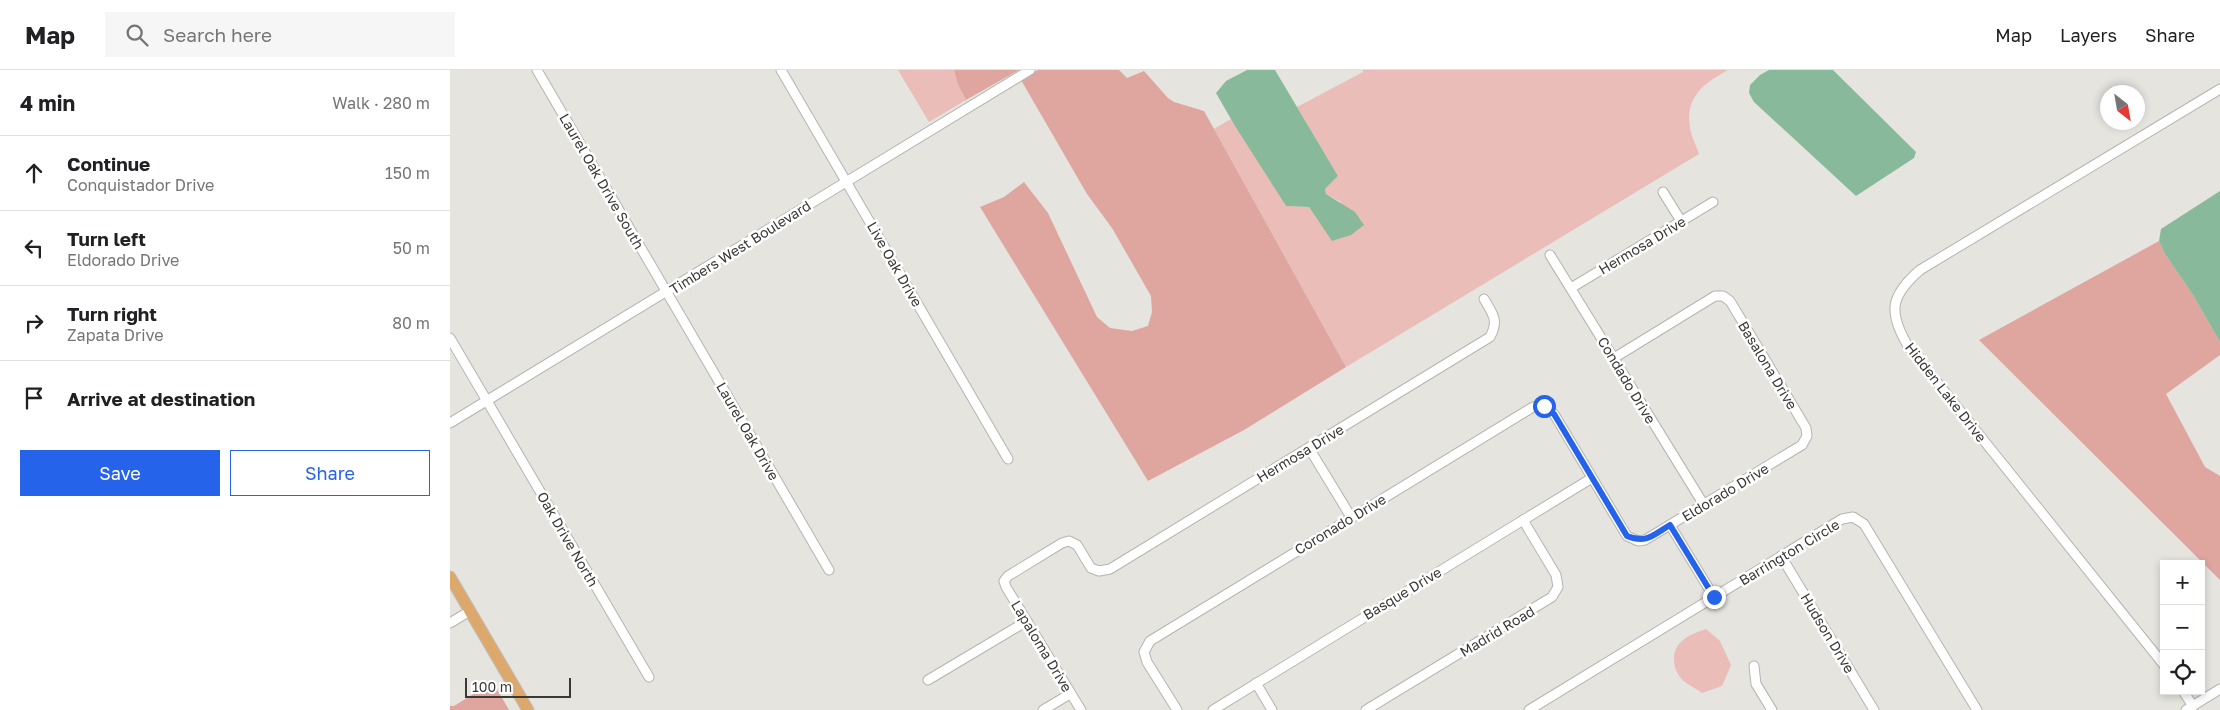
<!DOCTYPE html>
<html lang="en">
<head>
<meta charset="utf-8">
<style>
  body { margin:0; font-family:"Golos Text",sans-serif; background:#f6f6f6; color:#202124 }
  .controls { position:absolute; right:15px; bottom:15px; display:grid; overflow:hidden; border-radius:0px; box-shadow:0 2px 8px #0003 }
  .controls button { width:45px; height:45px; display:grid; place-items:center; padding:0; border:0; border-bottom:1px solid #e0e0e0; background:#fff; color:#202124; font:25px sans-serif }
  .compass { position:absolute; left:1650px; top:15px; width:45px; height:45px; border-radius:50%; background:#fff; box-shadow:0 2px 8px #0003; rotate:149deg }
  .scale { position:absolute; left:15px; bottom:12px; width:106px; box-sizing:border-box; padding-left:5px; border:2px solid #3a3937; border-top:0; font-size:14px; line-height:18px; white-space:nowrap; color:#3a3937; -webkit-text-stroke:4px #fff; paint-order:stroke }
  .stop { position:absolute; width:15px; height:15px; margin:-11px; border:4px solid #2563eb; border-radius:50%; background:#fff }
  .stop.end { background:#2563eb; border-color:#fff; box-shadow:0 1px 5px #0008 }
  .list { margin:0; padding:0; list-style:none }
  h2 { display:flex; justify-content:space-between; align-items:center; height:65px; margin:0; padding:0 20px; font-size:21px }
  h2 small { font-size:16px; font-weight:400; color:#757577 }
  .list li { display:grid; grid-template-columns:32px 1fr auto; gap:15px; align-items:center; box-sizing:border-box; height:75px; padding:0 20px; border-top:1px solid #e0e0e0 }
  .list b { display:block; font-size:19px; white-space:nowrap }
  .list p { margin:0; font-size:16px; white-space:nowrap; color:#757577 }
  .list em { font-size:16px; font-style:normal; color:#757577 }
  .actions { display:flex; gap:10px; padding:15px 20px }
  .actions a { flex:1; padding:11px 0; border:1px solid #2563eb; border-radius:0px; text-align:center; font-size:18px; color:#2563eb }
  .actions .main { background:#2563eb; color:#fff }
  .icon { flex:none; width:28px; height:28px; fill:none; stroke:currentColor; stroke-width:2; stroke-linecap:round; stroke-linejoin:round }
  .map { position:relative; flex:none; width:1770px; height:640px; overflow:hidden }
  header { display:flex; align-items:center; gap:30px; box-sizing:border-box; height:70px; padding:0 25px; background:#fff; border-bottom:1px solid #e0e0e0 }
  header strong { font-size:24px }
  nav { display:flex; gap:28px; margin-inline-start:auto; font-size:18px }
  .search { width:350px; height:45px; background:#f6f6f6; display:flex; align-items:center; gap:12px; box-sizing:border-box; padding:0 18px; border-radius:0px; color:#757577; font-size:19px }
  main { display:flex }
  aside { flex:1; background:#fff }
  .map>svg:first-child { display:block }
  .green { fill:#eabdb8 }
  .forest { fill:#dfa59f }
  .water { fill:#87b99a }
  .lines { fill:none; stroke-linecap:round; stroke-linejoin:round }
  .minor-casing { stroke:#b6b4af; stroke-width:11 }
  .major-casing { stroke:#c0c0bf; stroke-width:13 }
  .minor { stroke:#fff; stroke-width:9 }
  .major { stroke:#dda86b; stroke-width:11 }
  .route { stroke:#2563eb; stroke-width:6 }
  .labels { text-anchor:middle; dominant-baseline:central; stroke-width:5; stroke-linejoin:round; paint-order:stroke }
  .street-label { font-size:14px; fill:#3a3937; stroke:#fff }
</style>
</head>
<body>
<header>
<strong>Map</strong>
<div class="search"><svg class="icon" aria-label="search" viewBox="0 0 24 24"><circle cx="10" cy="10" r="6"/><path d="M15 15l6 6"/></svg>Search here</div>
<nav><a>Map</a><a>Layers</a><a>Share</a></nav>
</header>
<main>
<aside>
<h2>4 min<small>Walk · 280 m</small></h2>
<ul class="list">
<li><svg class="icon" aria-label="ahead" viewBox="0 0 24 24"><path d="M12 20V5M6 11l6-6 6 6"/></svg><div><b>Continue</b><p>Conquistador Drive</p></div><em>150 m</em></li>
<li><svg class="icon" aria-label="left" viewBox="0 0 24 24"><path d="M17 20v-9H6M10 6l-5 5 5 5"/></svg><div><b>Turn left</b><p>Eldorado Drive</p></div><em>50 m</em></li>
<li><svg class="icon" aria-label="right" viewBox="0 0 24 24"><path d="M7 20v-9h11M14 6l5 5-5 5"/></svg><div><b>Turn right</b><p>Zapata Drive</p></div><em>80 m</em></li>
<li><svg class="icon" aria-label="arrive" viewBox="0 0 24 24"><path d="M6 21V4h12l-3 4 3 4H6"/></svg><div><b>Arrive at destination</b></div></li>
</ul>
<div class="actions"><a class="main">Save</a><a>Share</a></div>
</aside>
<div class="map">
<svg width="1770" height="640" viewBox="0 0 1770 640">
  <rect width="100%" height="100%" fill="#e6e4de"/>
  <g class="green">
    <path d="M448,0H504L508,15L516,30L479,52Z"/>
    <path d="M913,0H1278C1254,13 1235,27 1240,57C1241,66 1246,75 1249,84L896,297L764,59L781,49L836,136L859,137L873,157L891,132L876,124L875,119L888,106L847,37L913,2Z"/>
    <path d="M1256,559L1270,571L1281,595L1272,616L1252,623C1247,619 1240,616 1235,612C1223,603 1219,582 1232,571C1238,565 1248,562 1256,559Z"/>
  </g>
  <g class="forest">
    <path d="M504,0H569L516,30L508,15Z"/>
    <path d="M588,0H669L677,8L694,1L718,28L724,32L754,41L896,297L794,360L698,411L530,137L554,127L574,112L598,143L647,247L660,258L682,261L698,256L702,242L701,226L662,158L637,124L571,10Z"/>
    <path d="M1709,171L1715,184L1743,225L1770,272V285L1716,324L1755,397L1770,406V510L1529,270Z"/>
    <path d="M43,612L59,640H0V636H4Z"/>
  </g>
  <g class="water">
    <path d="M797,0H825L888,106L875,119L876,124L905,142L914,155L901,165L882,171L859,137L836,136L785,56L766,23L776,11Z"/>
    <path d="M1319,0H1383L1466,82L1464,88L1406,126L1304,32L1299,23L1300,15L1310,5Z"/>
    <path d="M1770,121V272L1743,225L1715,184L1709,171L1711,159Z"/>
  </g>
  <g class="lines">
    <defs>
      <g id="minor">
        <path d="M87,0L379,500"/>
        <path d="M331,0L558,389"/>
        <path d="M1213,122L1231,151"/>
        <path d="M1100,185L1254,435"/>
        <path d="M1121,218L1263,132"/>
        <path d="M0,268L199,607"/>
        <path d="M0,353L580,0"/>
        <path d="M859,378L901,447"/>
        <path d="M1220,455L1264,527"/>
        <path d="M1331,486L1424,640"/>
        <path d="M0,553L20,541"/>
        <path d="M1714,595L1458,276C1438,242 1440,226 1470,200L1770,19"/>
        <path d="M1304,596L1306,614L1322,640"/>
        <path d="M478,610L577,551"/>
        <path d="M806,613L822,640"/>
        <path d="M1733,621L1743,636"/>
        <path d="M593,640L620,624"/>
        <path d="M631,640L556,517L554,511L558,506L612,473L619,471L627,475L641,498L649,501L660,499L1040,267C1049,251 1043,244 1034,229"/>
        <path d="M727,640L697,592L694,582L700,571L1083,337L1094,336L1104,344L1177,466L1188,471L1195,470L1352,375L1357,366L1356,358L1280,231L1273,226H1265L1164,288"/>
        <path d="M763,640L1142,408"/>
        <path d="M916,640L1102,527L1108,517L1106,505L1073,450"/>
        <path d="M1079,640L1392,449L1403,447L1414,454L1527,640"/>
        <path d="M1736,640L1770,619"/>
      </g>
      <path id="major" d="M0,507L78,640"/>
    </defs>
    <use href="#minor" class="minor-casing"/>
    <use href="#major" class="major-casing"/>
    <use href="#minor" class="minor"/>
    <use href="#major" class="major"/>
  </g>
  <g class="lines">
    <path class="route" d="M1094,336L1104,344L1177,466C1197,474 1203,465 1220,455L1264,527"/>
  </g>
  <g class="labels">
    <g class="street-label">
      <text transform="translate(152 111) rotate(60)">Laurel Oak Drive South</text>
      <text transform="translate(1192 175) rotate(-31)">Hermosa Drive</text>
      <text transform="translate(290 177) rotate(-32)">Timbers West Boulevard</text>
      <text transform="translate(445 194) rotate(60)">Live Oak Drive</text>
      <text transform="translate(1318 295) rotate(59)">Basalona Drive</text>
      <text transform="translate(1177 310) rotate(59)">Condado Drive</text>
      <text transform="translate(1496 322) rotate(52)">Hidden Lake Drive</text>
      <text transform="translate(298 361) rotate(60)">Laurel Oak Drive</text>
      <text transform="translate(850 383) rotate(-31)">Hermosa Drive</text>
      <text transform="translate(1275 422) rotate(-31)">Eldorado Drive</text>
      <text transform="translate(890 454) rotate(-31)">Coronado Drive</text>
      <text transform="translate(118 469) rotate(60)">Oak Drive North</text>
      <text transform="translate(1339 482) rotate(-31)">Barrington Circle</text>
      <text transform="translate(952 523) rotate(-31)">Basque Drive</text>
      <text transform="translate(1047 561) rotate(-31)">Madrid Road</text>
      <text transform="translate(1378 563) rotate(59)">Hudson Drive</text>
      <text transform="translate(592 576) rotate(59)">Lapaloma Drive</text>
    </g>
  </g>
</svg>
<div class="controls">
<button>+</button>
<button>−</button>
<button><svg class="icon" aria-label="locate" viewBox="0 0 24 24"><circle cx="12" cy="12" r="6"/><path d="M12 2v4M12 18v4M2 12h4M18 12h4"/></svg></button>
</div>
<svg class="compass" viewBox="-18 -18 36 36"><path d="M0-13l5 13h-10z" fill="#e53935"/><path d="M0 13l5-13h-10z" fill="#757577"/></svg>
<div class="scale">100 m</div>
<div class="stop" style="left:1094px;top:336px"></div>
<div class="stop end" style="left:1264px;top:527px"></div>
</div>
</main>
</body>
</html>
